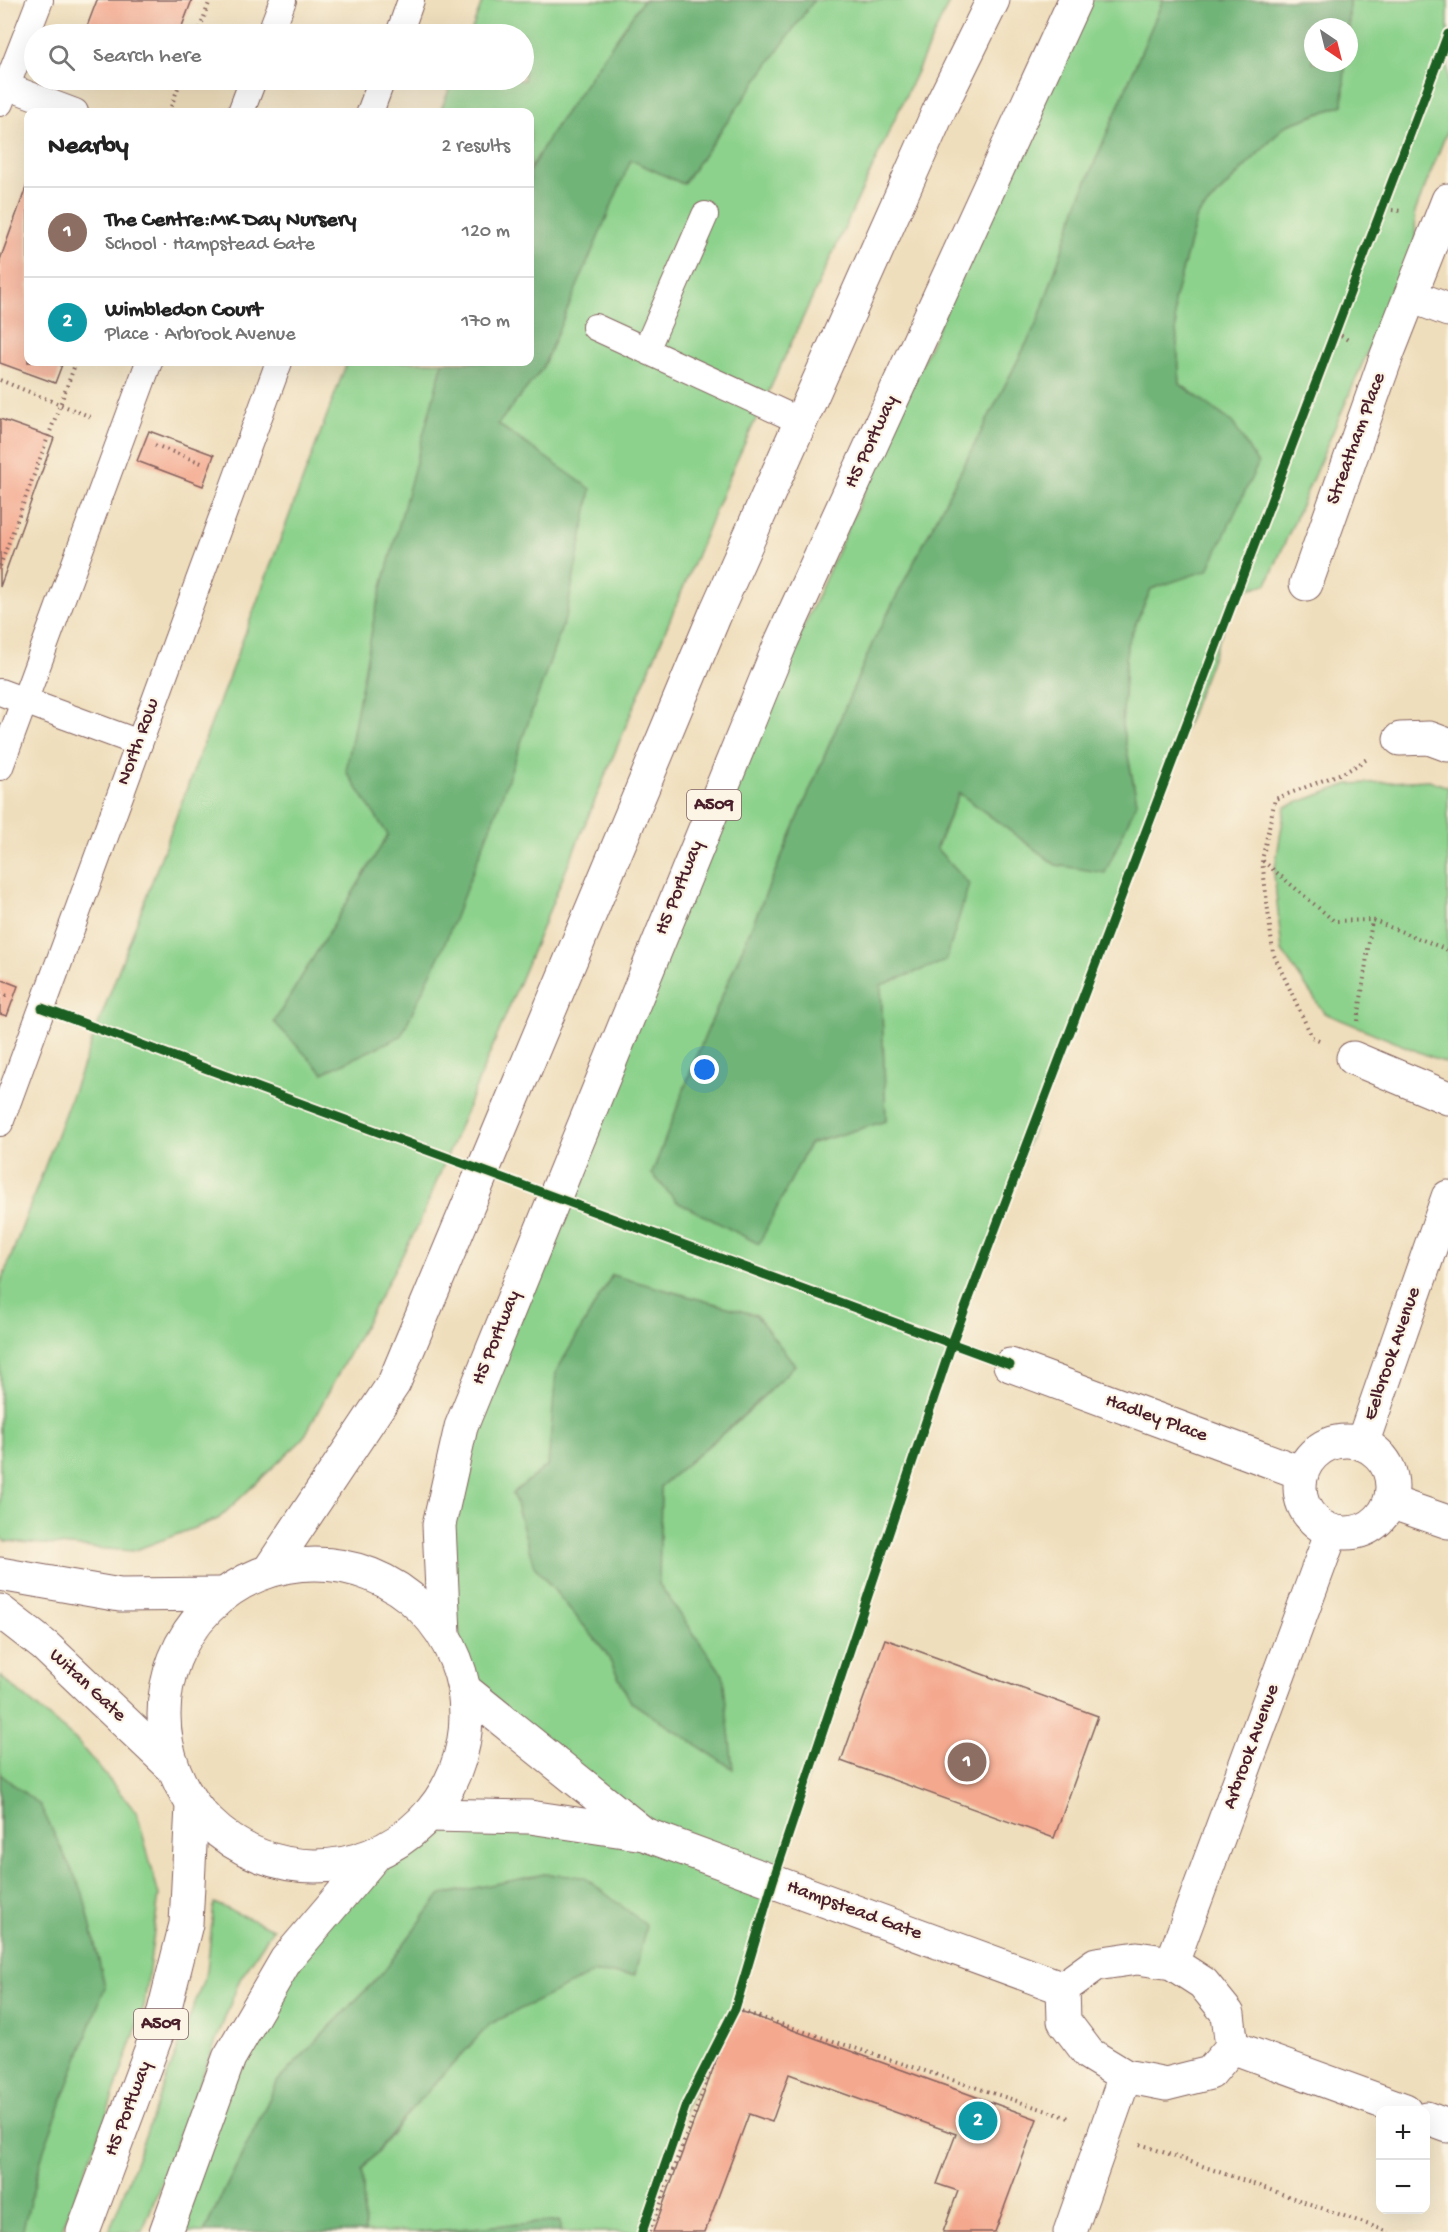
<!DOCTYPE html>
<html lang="en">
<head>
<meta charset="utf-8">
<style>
  body { margin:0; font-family:"Gochi Hand",sans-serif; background:#f6f6f6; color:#222 }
  .controls { position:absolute; right:18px; bottom:18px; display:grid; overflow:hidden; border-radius:12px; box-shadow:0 6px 24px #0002 }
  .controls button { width:54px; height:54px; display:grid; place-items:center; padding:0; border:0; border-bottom:2px solid #e0e0e0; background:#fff; color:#222; font:30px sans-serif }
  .compass { position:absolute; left:1304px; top:18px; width:54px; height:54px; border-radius:50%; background:#fff; box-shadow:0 6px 24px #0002; rotate:145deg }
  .you { position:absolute; left:705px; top:1070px; width:21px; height:21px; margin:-15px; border:4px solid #fff; border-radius:50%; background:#1a73e8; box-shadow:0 0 0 9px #1a73e833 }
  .badge { display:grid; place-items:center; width:39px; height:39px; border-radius:50%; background:#1f6fb2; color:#fff; font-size:20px; font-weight:700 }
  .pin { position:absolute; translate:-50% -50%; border:3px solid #fff; box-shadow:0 2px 6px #0006 }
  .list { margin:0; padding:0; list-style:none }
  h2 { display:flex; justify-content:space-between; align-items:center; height:78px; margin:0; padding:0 24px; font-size:26px }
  h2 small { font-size:20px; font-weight:400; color:#767676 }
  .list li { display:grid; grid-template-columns:39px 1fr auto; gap:18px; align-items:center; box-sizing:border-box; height:90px; padding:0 24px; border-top:2px solid #e0e0e0 }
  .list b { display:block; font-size:22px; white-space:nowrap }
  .list p { margin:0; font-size:20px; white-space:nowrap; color:#767676 }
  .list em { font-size:20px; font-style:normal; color:#767676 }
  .icon { flex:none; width:33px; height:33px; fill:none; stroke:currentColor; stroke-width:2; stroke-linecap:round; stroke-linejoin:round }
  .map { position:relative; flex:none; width:1448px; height:2232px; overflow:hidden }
  .search { position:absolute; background:#fff; box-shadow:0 6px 24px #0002; left:24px; top:24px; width:510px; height:66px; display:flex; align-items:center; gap:15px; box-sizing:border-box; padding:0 21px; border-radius:33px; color:#767676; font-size:22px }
  .panel { position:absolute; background:#fff; box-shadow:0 6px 24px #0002; left:24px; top:108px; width:510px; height:258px; border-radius:12px }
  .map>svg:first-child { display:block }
  .green { fill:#8cd28c; stroke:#6b785c; stroke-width:1.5; fill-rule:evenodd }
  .forest { fill:#71b478; stroke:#5e6a52; stroke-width:1.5 }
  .building { fill:#f4a98f }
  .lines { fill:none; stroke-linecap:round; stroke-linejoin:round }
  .service-casing { stroke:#84625e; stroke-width:28 }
  .minor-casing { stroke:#84625e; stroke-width:35 }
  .primary-casing { stroke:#84625e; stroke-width:35 }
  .path { stroke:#84625e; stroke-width:4; stroke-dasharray:1.5 4.5; stroke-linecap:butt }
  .service { stroke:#fff; stroke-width:26 }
  .minor { stroke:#fff; stroke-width:33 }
  .primary { stroke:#fff; stroke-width:33 }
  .cycleway-casing { stroke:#fcf5e5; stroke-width:13 }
  .cycleway { stroke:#1b5e20; stroke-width:9 }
  .labels { text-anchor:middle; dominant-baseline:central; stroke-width:4.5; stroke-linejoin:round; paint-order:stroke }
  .shield { fill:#fcf5e5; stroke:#7f5f63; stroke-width:1.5 }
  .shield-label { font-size:18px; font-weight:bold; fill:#4a1f2b }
  .street-label { font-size:20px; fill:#4a1f2b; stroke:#fcf5e5 }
</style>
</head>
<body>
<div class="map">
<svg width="1448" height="2232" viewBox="0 0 1448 2232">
  <rect width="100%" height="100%" fill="#fcf5e5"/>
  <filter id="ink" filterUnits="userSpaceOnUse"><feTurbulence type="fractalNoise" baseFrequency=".0167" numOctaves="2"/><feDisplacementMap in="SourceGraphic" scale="12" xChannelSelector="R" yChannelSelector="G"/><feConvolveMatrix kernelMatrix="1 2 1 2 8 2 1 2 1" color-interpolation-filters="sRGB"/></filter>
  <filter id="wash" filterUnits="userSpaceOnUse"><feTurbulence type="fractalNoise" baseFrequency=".008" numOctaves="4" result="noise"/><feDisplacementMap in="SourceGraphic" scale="24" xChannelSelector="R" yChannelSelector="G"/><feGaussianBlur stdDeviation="1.35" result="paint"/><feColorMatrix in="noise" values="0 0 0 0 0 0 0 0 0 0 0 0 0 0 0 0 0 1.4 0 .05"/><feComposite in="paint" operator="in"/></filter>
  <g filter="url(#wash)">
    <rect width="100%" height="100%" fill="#efdebc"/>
    <g class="green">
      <path d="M483,0H950L730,475L419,1224L303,1439L218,1519L133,1551L5,1541L0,1537V1286L347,362H530V112H440L453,80H524V34H470Z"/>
      <path d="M1085,0H1163L1079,200L1038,321L873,642L697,1055L652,1174L759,1243L809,1144L886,1121L881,984L959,793L1056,865L1137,802L1122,725L1127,644L1151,589L1208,569L1233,423L1180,384L1174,301L1197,216L1285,126L1343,105L1345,63H1349V0H1448V129L1415,212L1416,253L1367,353L1267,584L1237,592L952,1343L773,1881L735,2009L685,2107L642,2232H560L559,2221L420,2232H365L362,2170L415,2105L490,2024L594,1973L440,1896L383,1972L278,2081L204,2232H166L229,2057L377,1853L405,1837L430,1815L642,1834L465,1690L457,1661L444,1634L439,1525L624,1027ZM795,1365L746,1414L661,1486L659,1584L723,1675L631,1702L605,1651L534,1566L513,1493L548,1465Z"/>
      <path d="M1429,780L1448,787V1064L1324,1013L1282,951L1274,874L1285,807L1349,784Z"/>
      <path d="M0,1676L75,1739L137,1813L159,1895L144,2006L97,2142L61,2232H0Z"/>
      <path d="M214,1903L273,1929L240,1979L142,2232H109L207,1971Z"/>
    </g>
    <g class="forest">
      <path d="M643,0H814L683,184L631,160L542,369L498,424L591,489L567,613L500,802L443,948L401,1036L323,1073L274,1022L388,835L346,771L375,613L443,362H530V170L552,132Z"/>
      <path d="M1163,0H1349L1348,27H1313V63H1345L1343,105L1285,126L1197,216L1174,301L1180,384L1233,423L1258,464L1208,570L1151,589L1127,644L1122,725L1137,802L1105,873L1056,865L959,793L936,848L969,884L946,961L881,985L886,1121L809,1144L759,1244L677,1202L652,1174L697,1055L873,642L1038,321L1079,200Z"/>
      <path d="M612,1275L756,1315L795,1365L746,1413L661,1486L659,1584L723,1675L733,1769L631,1702L605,1651L534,1566L513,1493L548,1465L556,1372Z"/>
      <path d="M0,1774L40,1805L83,1893L105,1987L44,2149L22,2232H0Z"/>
      <path d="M544,1874L584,1877L646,1925L635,1975L594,1973L490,2024L415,2105L362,2170L365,2232H204L278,2081L383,1972L440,1895Z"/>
      <path d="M560,2221V2232H420Z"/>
    </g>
    <g id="blocks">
      <g class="building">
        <path d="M97,0H192L179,34H100L86,29Z"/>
        <path d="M28,182V362H63L55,383L0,363V260Z"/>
        <path d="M0,419L54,438L0,587Z"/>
        <path d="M149,431L214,455L203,486L137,461Z"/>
        <path d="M0,979L18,986L7,1016L0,1014Z"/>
        <path d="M885,1639L1098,1716L1054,1838L841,1761Z"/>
        <path d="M735,2009L1037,2119L995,2232H943L958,2191L937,2184L956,2134L789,2074L772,2122L749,2114L705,2232H653Z"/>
      </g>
    </g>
  </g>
  <g filter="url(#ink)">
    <use href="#blocks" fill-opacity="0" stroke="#84625e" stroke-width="1.5"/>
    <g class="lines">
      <defs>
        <g id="service">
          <path d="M270,34L283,0"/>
          <path d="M399,34L411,0"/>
          <path d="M6,86L75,112"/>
          <path d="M0,103L40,0"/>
          <path d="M241,112L253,80"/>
          <path d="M370,112L382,80"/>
          <path d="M595,327L800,421"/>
          <path d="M646,350L705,215"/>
          <path d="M0,692L139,743"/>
          <path d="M0,767L149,362"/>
          <path d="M0,1123L279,362"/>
        </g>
        <g id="minor">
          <path d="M1411,296L1448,310"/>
          <path d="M1306,584L1387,355L1448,200"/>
          <path d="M1400,739L1429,738L1448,745"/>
          <path d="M1353,1058L1448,1098"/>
          <path d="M1010,1365L1302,1473"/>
          <circle cx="1346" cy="1487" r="46"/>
          <path d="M1362,1444L1448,1197"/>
          <path d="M1390,1502L1448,1522"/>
          <path d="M0,1574L120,1595L221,1594"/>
          <path d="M0,1611L45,1646L170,1765"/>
          <path d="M465,1690L644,1834"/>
          <path d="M430,1815L530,1817L644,1834L1063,1988"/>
          <path d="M1137,1958L1172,1963L1203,1983L1228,2014L1232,2047L1210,2073L1166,2084L1125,2076L1089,2054L1064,2021L1063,1988L1096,1964Z"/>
          <path d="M1172,1963L1332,1531"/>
          <path d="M1232,2047L1405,2110"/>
          <path d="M1426,2118L1448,2126"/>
          <path d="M1070,2232L1125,2076"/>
        </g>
        <g id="primary">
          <circle cx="315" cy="1715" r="151"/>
          <path d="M270,1569L394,1383L716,612L941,106L993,0"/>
          <path d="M444,1634L439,1525L461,1427L782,640L1075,0"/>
          <path d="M83,2232L161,2023L186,1924L192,1806"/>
          <path d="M166,2232L229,2058L286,1960L377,1853"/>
        </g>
      </defs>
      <use href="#service" class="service-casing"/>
      <use href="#minor" class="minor-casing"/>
      <use href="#primary" class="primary-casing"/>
      <g class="path">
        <path d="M198,34L210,0"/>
        <path d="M169,112L181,80"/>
        <path d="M1380,209L1403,211"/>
        <path d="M1336,332L1351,342"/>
        <path d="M0,380L91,417"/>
        <path d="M155,445L204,464"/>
        <path d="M0,566L76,362"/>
        <path d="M1263,861L1334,921L1372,920L1448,950"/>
        <path d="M0,993L10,997"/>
        <path d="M1358,1021L1372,920"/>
        <path d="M1319,1040L1312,1037L1273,953L1262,860L1275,799L1347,771L1369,758"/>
        <path d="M1140,2144L1389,2232"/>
        <path d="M649,2232L735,2009L1069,2118"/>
      </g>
      <use href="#service" class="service"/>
      <use href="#minor" class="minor"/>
      <use href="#primary" class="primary"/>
      <defs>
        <g id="cycleway">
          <path d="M42,1008L1010,1365"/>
          <path d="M642,2232L685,2107L735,2009L773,1881L952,1343L1448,34"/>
        </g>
      </defs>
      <use href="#cycleway" class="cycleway-casing"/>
      <use href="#cycleway" class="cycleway"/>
    </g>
  </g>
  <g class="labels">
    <g class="shield">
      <rect x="687" y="790" width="54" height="30" rx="4.5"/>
      <rect x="134" y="2009" width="54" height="30" rx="4.5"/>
    </g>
    <g class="shield-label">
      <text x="714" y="805">A509</text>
      <text x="161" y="2024">A509</text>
    </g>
    <g class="street-label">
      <text transform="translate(1357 439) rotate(-70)">Streatham Place</text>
      <text transform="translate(872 442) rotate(-65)">H5 Portway</text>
      <text transform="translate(139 742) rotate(-70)">North Row</text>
      <text transform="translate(680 888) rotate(-68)">H5 Portway</text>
      <text transform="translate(497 1338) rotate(-68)">H5 Portway</text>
      <text transform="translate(1393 1354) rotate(-71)">Eelbrook Avenue</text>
      <text transform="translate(1156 1419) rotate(20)">Hadley Place</text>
      <text transform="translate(87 1686) rotate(43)">Witan Gate</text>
      <text transform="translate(1252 1747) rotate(-70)">Arbrook Avenue</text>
      <text transform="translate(854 1911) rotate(20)">Hampstead Gate</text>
      <text transform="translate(129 2109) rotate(-69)">H5 Portway</text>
    </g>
  </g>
</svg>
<div class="controls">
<button>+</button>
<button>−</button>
</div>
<svg class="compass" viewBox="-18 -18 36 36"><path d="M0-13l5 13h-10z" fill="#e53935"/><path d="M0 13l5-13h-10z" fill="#767676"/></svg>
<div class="you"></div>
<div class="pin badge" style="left:967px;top:1762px;background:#8d6e63">1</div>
<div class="pin badge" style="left:978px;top:2121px;background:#0f9aa8">2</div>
<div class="search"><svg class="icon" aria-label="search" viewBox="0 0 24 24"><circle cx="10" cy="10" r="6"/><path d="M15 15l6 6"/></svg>Search here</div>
<section class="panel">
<h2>Nearby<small>2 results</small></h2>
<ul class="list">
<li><span class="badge" style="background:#8d6e63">1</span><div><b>The Centre:MK Day Nursery</b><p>School · Hampstead Gate</p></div><em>120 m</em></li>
<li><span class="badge" style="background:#0f9aa8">2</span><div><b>Wimbledon Court</b><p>Place · Arbrook Avenue</p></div><em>170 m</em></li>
</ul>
</section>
</div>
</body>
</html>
